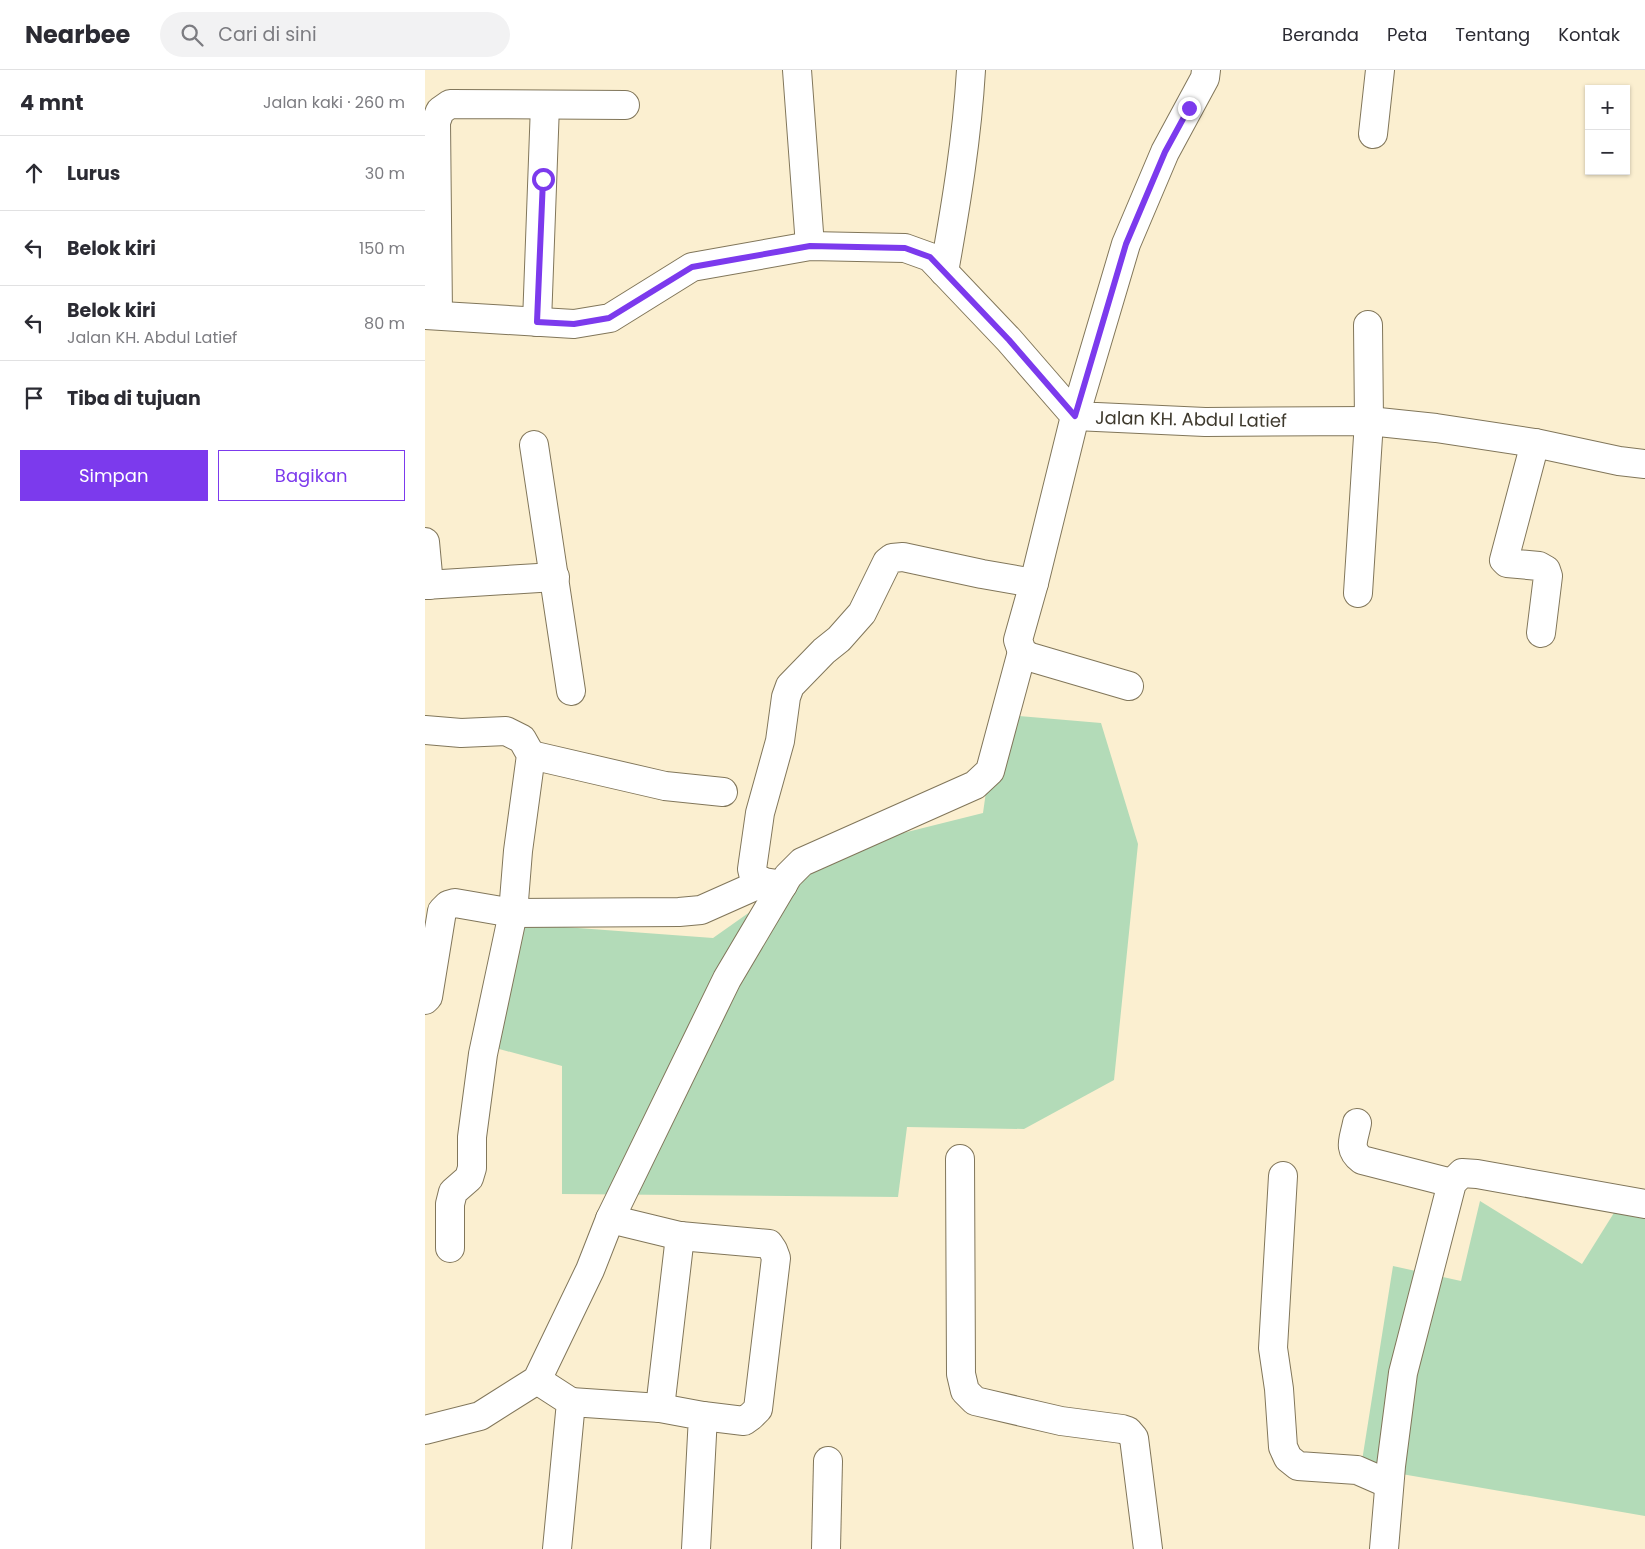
<!DOCTYPE html>
<html lang="id">
<head>
<meta charset="utf-8">
<style>
  body { margin:0; font-family:Poppins,sans-serif; background:#f2f2f3; color:#2b2b33 }
  .controls { position:absolute; right:15px; top:15px; display:grid; overflow:hidden; border-radius:0px; box-shadow:0 1px 4px #0004 }
  .controls button { width:45px; height:45px; display:grid; place-items:center; padding:0; border:0; border-bottom:1px solid #e1e1e2; background:#fff; color:#2b2b33; font:25px sans-serif }
  .stop { position:absolute; width:15px; height:15px; margin:-11px; border:4px solid #7c3aed; border-radius:50%; background:#fff }
  .stop.end { background:#7c3aed; border-color:#fff; box-shadow:0 1px 5px #0008 }
  .list { margin:0; padding:0; list-style:none }
  h2 { display:flex; justify-content:space-between; align-items:center; height:65px; margin:0; padding:0 20px; font-size:21px }
  h2 small { font-size:16px; font-weight:400; color:#7c7c81 }
  .list li { display:grid; grid-template-columns:32px 1fr auto; gap:15px; align-items:center; box-sizing:border-box; height:75px; padding:0 20px; border-top:1px solid #e1e1e2 }
  .list b { display:block; font-size:19px; white-space:nowrap }
  .list p { margin:0; font-size:16px; white-space:nowrap; color:#7c7c81 }
  .list em { font-size:16px; font-style:normal; color:#7c7c81 }
  .actions { display:flex; gap:10px; padding:15px 20px }
  .actions a { flex:1; padding:11px 0; border:1px solid #7c3aed; border-radius:0px; text-align:center; font-size:18px; color:#7c3aed }
  .actions .main { background:#7c3aed; color:#fff }
  .icon { flex:none; width:28px; height:28px; fill:none; stroke:currentColor; stroke-width:2; stroke-linecap:round; stroke-linejoin:round }
  .map { position:relative; flex:none; width:1220px; height:1479px; overflow:hidden }
  header { display:flex; align-items:center; gap:30px; box-sizing:border-box; height:70px; padding:0 25px; background:#fff; border-bottom:1px solid #e1e1e2 }
  header strong { font-size:24px }
  nav { display:flex; gap:28px; margin-inline-start:auto; font-size:18px }
  .search { width:350px; height:45px; background:#f2f2f3; display:flex; align-items:center; gap:12px; box-sizing:border-box; padding:0 18px; border-radius:28px; color:#7c7c81; font-size:19px }
  main { display:flex }
  aside { flex:1; background:#fff }
  .map>svg:first-child { display:block }
  .green { fill:#b3dbb8 }
  .lines { fill:none; stroke-linecap:round; stroke-linejoin:round }
  .minor-casing { stroke:#81765a; stroke-width:30 }
  .minor { stroke:#fff; stroke-width:28 }
  .route { stroke:#7c3aed; stroke-width:6 }
  .labels { text-anchor:middle; dominant-baseline:central; stroke-width:4; stroke-linejoin:round; paint-order:stroke }
  .street-label { font-size:18px; fill:#3e392d; stroke:#fff }
</style>
</head>
<body>
<header>
<strong>Nearbee</strong>
<div class="search"><svg class="icon" aria-label="search" viewBox="0 0 24 24"><circle cx="10" cy="10" r="6"/><path d="M15 15l6 6"/></svg>Cari di sini</div>
<nav><a>Beranda</a><a>Peta</a><a>Tentang</a><a>Kontak</a></nav>
</header>
<main>
<aside>
<h2>4 mnt<small>Jalan kaki · 260 m</small></h2>
<ul class="list">
<li><svg class="icon" aria-label="ahead" viewBox="0 0 24 24"><path d="M12 20V5M6 11l6-6 6 6"/></svg><div><b>Lurus</b></div><em>30 m</em></li>
<li><svg class="icon" aria-label="left" viewBox="0 0 24 24"><path d="M17 20v-9H6M10 6l-5 5 5 5"/></svg><div><b>Belok kiri</b></div><em>150 m</em></li>
<li><svg class="icon" aria-label="left" viewBox="0 0 24 24"><path d="M17 20v-9H6M10 6l-5 5 5 5"/></svg><div><b>Belok kiri</b><p>Jalan KH. Abdul Latief</p></div><em>80 m</em></li>
<li><svg class="icon" aria-label="arrive" viewBox="0 0 24 24"><path d="M6 21V4h12l-3 4 3 4H6"/></svg><div><b>Tiba di tujuan</b></div></li>
</ul>
<div class="actions"><a class="main">Simpan</a><a>Bagikan</a></div>
</aside>
<div class="map">
<svg width="1220" height="1479" viewBox="0 0 1220 1479">
  <rect width="100%" height="100%" fill="#fbefd0"/>
  <g class="green">
    <path d="M572,644L676,653L713,774L689,1010L599,1059L482,1057L473,1127L137,1124V996L67,977L99,854L288,868L414,779L558,743Z"/>
    <path d="M1055,1131L1157,1194L1192,1138L1220,1144V1446L936,1397L968,1196L1036,1211Z"/>
  </g>
  <g class="lines">
    <defs>
      <g id="minor">
        <path d="M372,0L385,176"/>
        <path d="M781,0L780,8L740,82L701,174L650,346L780,352L944,351L1011,358L1110,373L1194,391L1220,394"/>
        <path d="M948,64L955,0"/>
        <path d="M519,202C531,135 542,68 546,0"/>
        <path d="M0,245L149,254L185,248L267,197L385,176L480,178L505,187L584,270L650,346L609,513L593,570L597,582L605,587L704,616"/>
        <path d="M13,245L11,52L15,41L25,34L200,35"/>
        <path d="M112,252L120,35"/>
        <path d="M1110,373L1079,490L1082,493L1114,496L1121,500L1123,506L1116,563"/>
        <path d="M109,375L146,621"/>
        <path d="M0,472L4,515"/>
        <path d="M0,515L130,507"/>
        <path d="M933,523L944,351L943,255"/>
        <path d="M0,660L36,663L81,661L97,669L106,685L93,781L88,843L58,984L47,1067V1098L44,1108L28,1122L25,1134V1178"/>
        <path d="M106,685L240,716L298,722"/>
        <path d="M358,815L339,812L329,807L327,799L335,743L355,671L361,627L365,616L399,581L414,569L437,543L462,492L467,488L478,487L557,504L609,513"/>
        <path d="M0,930L3,927L17,841L23,835L30,833L88,843L254,842L276,840L339,812"/>
        <path d="M932,1053C929,1069 922,1079 937,1090L1027,1113"/>
        <path d="M535,1089L536,1304L540,1321L550,1331L636,1351L697,1359L703,1361L709,1368L723,1479"/>
        <path d="M858,1106L848,1278L854,1319L858,1377L863,1388L873,1396L932,1400L964,1414"/>
        <path d="M185,1149L255,1166L344,1174L348,1180L351,1188L333,1339L326,1346L319,1351L278,1346"/>
        <path d="M112,1310L146,1332L132,1479"/>
        <path d="M146,1332L235,1338L278,1346L271,1479"/>
        <path d="M235,1338L255,1166"/>
        <path d="M0,1360L55,1346L112,1310L165,1200L185,1149L302,909L363,806L377,792L550,715L565,701L597,582"/>
        <path d="M401,1479L403,1391"/>
        <path d="M959,1479L966,1396L978,1303L1027,1113L1037,1103L1052,1104L1220,1134"/>
      </g>
    </defs>
    <use href="#minor" class="minor-casing"/>
    <use href="#minor" class="minor"/>
  </g>
  <g class="lines">
    <path class="route" d="M118,109L112,252L149,254L184,248L267,197L385,176L480,178L505,187L584,270L650,346L701,174L740,82L764,38"/>
  </g>
  <g class="labels">
    <g class="street-label">
      <text transform="translate(766 349) rotate(1)">Jalan KH. Abdul Latief</text>
    </g>
  </g>
</svg>
<div class="controls">
<button>+</button>
<button>−</button>
</div>
<div class="stop" style="left:118px;top:109px"></div>
<div class="stop end" style="left:764px;top:38px"></div>
</div>
</main>
</body>
</html>
